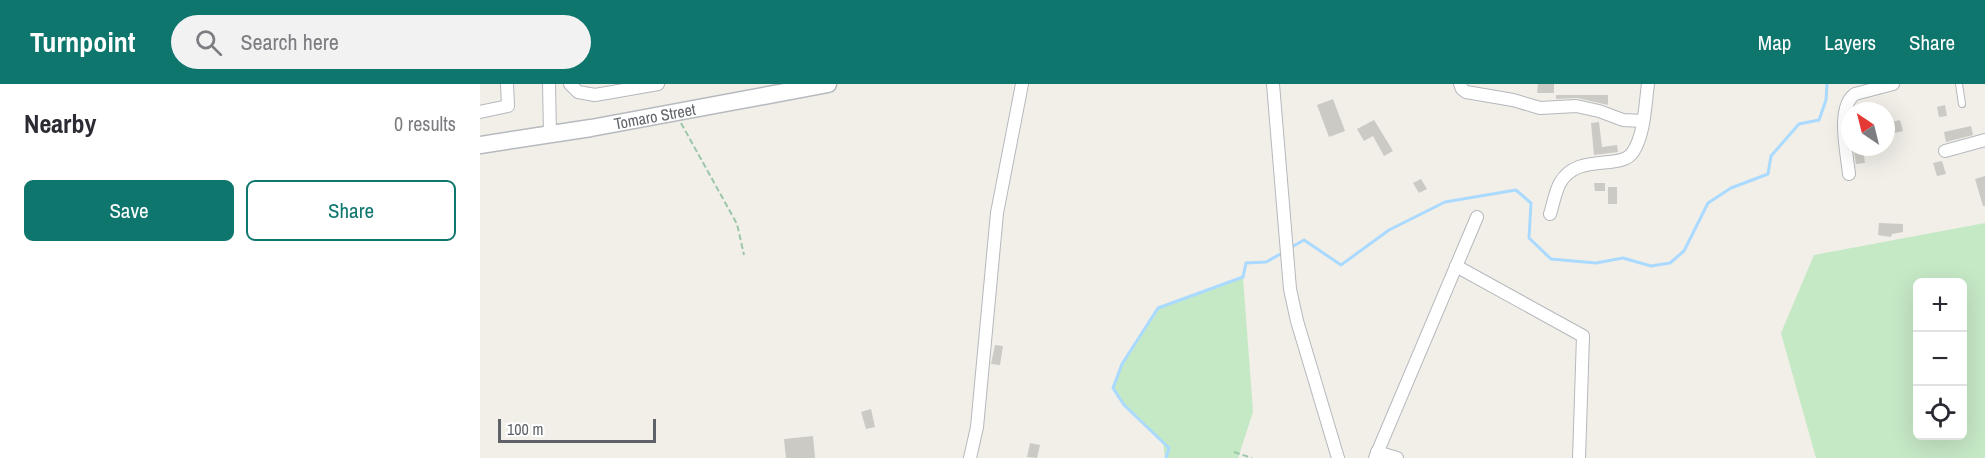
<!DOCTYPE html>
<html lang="en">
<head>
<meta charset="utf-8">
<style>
  body { margin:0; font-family:"Archivo Narrow",sans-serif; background:#f2f2f3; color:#2b2b33 }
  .controls { position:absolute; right:18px; bottom:18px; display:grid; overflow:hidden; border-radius:9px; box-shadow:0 6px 24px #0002 }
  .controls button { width:54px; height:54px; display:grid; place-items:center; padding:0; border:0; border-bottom:2px solid #e1e1e2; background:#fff; color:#2b2b33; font:30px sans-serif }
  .compass { position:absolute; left:1361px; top:18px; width:54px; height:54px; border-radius:50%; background:#fff; box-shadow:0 6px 24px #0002; rotate:325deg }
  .scale { position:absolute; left:18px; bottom:15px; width:158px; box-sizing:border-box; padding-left:6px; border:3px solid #5f6368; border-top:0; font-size:16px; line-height:21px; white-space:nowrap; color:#5f6368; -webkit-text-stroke:4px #fff; paint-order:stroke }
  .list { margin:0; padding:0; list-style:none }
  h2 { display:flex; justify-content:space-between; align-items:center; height:78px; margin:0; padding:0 24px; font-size:26px }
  h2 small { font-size:20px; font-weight:400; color:#7c7c81 }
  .actions { display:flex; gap:12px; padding:18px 24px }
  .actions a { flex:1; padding:14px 0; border:2px solid #0f766e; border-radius:9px; text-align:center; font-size:21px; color:#0f766e }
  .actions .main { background:#0f766e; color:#fff }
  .icon { flex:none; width:33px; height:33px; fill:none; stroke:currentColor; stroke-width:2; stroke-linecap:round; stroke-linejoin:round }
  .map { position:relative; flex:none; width:1505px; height:374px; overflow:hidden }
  header { display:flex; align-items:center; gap:36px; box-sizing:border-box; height:84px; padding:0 30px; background:#0f766e; color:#fff }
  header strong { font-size:28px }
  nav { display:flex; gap:33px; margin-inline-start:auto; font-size:21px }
  .search { width:420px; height:54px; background:#f2f2f3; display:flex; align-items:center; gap:15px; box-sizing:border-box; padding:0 21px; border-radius:33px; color:#7c7c81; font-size:22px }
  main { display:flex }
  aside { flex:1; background:#fff }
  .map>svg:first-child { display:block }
  .green { fill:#c5e8c5; fill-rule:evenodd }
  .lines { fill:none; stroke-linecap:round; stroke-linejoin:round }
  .stream { stroke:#aadaff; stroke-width:3 }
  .building { fill:#cccac5 }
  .lane-casing { stroke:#b5b8bc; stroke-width:8 }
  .street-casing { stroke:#b5b8bc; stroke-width:14 }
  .secondary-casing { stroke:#b6babf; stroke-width:19 }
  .path { stroke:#9cc7a9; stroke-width:2; stroke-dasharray:6 3; stroke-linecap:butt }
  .lane { stroke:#fff; stroke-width:6 }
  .street { stroke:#fff; stroke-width:12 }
  .secondary { stroke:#fff; stroke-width:16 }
  .labels { text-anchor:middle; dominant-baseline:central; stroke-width:6; stroke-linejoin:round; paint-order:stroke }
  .street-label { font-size:16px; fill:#5f6368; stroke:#fff }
</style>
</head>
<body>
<header>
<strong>Turnpoint</strong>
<div class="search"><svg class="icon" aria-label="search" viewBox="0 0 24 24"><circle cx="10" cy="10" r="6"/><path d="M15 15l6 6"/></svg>Search here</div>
<nav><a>Map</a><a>Layers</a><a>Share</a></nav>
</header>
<main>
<aside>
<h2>Nearby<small>0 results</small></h2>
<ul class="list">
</ul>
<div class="actions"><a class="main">Save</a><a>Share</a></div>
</aside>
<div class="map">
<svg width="1505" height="374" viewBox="0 0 1505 374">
  <rect width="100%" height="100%" fill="#f1efe8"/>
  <g class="green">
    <path d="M1505,139V374H1336L1301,249L1334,171ZM1438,198H1482V352H1438Z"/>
    <path d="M763,193L773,328L758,374H685L683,358L644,321L633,304L642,280L678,224Z"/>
  </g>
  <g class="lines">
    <g class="stream">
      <path d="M810,164L824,156L861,181L909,146L965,118L1036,106L1051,119L1049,154L1071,175L1116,179L1143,174L1171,182L1190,179L1204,167L1228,119L1251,104L1288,90L1291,72L1319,40L1339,36L1346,16L1347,0"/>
      <path d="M686,374L689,364L644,321L633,304L642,280L678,224L763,193L766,179L786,178L804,168"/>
    </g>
  </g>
  <g class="building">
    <path d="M1058,0H1074V9H1057Z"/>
    <path d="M1076,11H1128V21L1097,14L1076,15Z"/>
    <path d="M853,15L865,47L849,53L837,21Z"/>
    <path d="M1465,21L1467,32L1459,33L1457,23Z"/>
    <path d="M894,36L913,67L904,72L893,52L884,57L877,45Z"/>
    <path d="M1420,36L1423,47L1410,50L1407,39Z"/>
    <path d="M1119,38L1122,63L1137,61L1138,68L1114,71L1111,39Z"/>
    <path d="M1491,42L1493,51L1466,58L1464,48Z"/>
    <path d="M1383,65L1385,79L1376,80L1374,66Z"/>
    <path d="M1462,77L1466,90L1457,92L1453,79Z"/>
    <path d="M1505,92V122H1503L1495,95Z"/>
    <path d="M941,95L947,105L939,109L933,99Z"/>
    <path d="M1114,99H1125V107H1115Z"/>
    <rect x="1128" y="103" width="9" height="17"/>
    <path d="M1399,139L1423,140V148L1412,150L1411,153L1398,151Z"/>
    <path d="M515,261L523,262L520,281L511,280Z"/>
    <path d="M391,325L395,343L386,345L381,328Z"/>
    <path d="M333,352L335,374H306L304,355Z"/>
    <path d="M550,359L560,361L557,374L547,373Z"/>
  </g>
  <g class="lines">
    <defs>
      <path id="lane" d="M1479,0L1482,20"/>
      <g id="street">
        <path d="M69,0L70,50"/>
        <path d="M90,0L98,8L115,11L178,0"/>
        <path d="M793,0L810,205L817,237L858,374"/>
        <path d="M980,0L982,5L986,8L1033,16L1060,24L1096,22L1119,27L1143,36L1163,37"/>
        <path d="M0,28L28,22L27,0"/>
        <path d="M1465,67L1505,56"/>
        <path d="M1369,90C1367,69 1356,23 1375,10L1413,0"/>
        <path d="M1070,130C1073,121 1075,108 1080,99C1097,68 1141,87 1153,68C1165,49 1165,21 1168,0"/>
        <path d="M976,182L1103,252L1099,374"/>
        <path d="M897,368L917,374"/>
        <path d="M490,374L497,343L517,129L542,0"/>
        <path d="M895,374L997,133"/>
      </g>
      <g id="secondary">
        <path id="s1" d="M0,61L111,44L348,0"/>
      </g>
    </defs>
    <use href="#lane" class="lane-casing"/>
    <use href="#street" class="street-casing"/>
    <use href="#secondary" class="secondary-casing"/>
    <g class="path">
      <path d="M201,39L257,140L264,171"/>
      <path d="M754,368L772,374"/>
    </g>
    <use href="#lane" class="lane"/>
    <use href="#street" class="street"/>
    <use href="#secondary" class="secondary"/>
  </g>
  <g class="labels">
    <g class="street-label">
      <text stroke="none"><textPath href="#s1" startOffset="177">Tomaro Street</textPath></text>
    </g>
  </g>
</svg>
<div class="controls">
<button>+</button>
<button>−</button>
<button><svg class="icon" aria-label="locate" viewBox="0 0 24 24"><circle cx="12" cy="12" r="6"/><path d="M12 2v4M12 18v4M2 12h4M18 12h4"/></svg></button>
</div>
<svg class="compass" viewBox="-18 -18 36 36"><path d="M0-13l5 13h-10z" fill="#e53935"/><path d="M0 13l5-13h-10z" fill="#7c7c81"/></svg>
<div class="scale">100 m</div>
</div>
</main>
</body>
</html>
